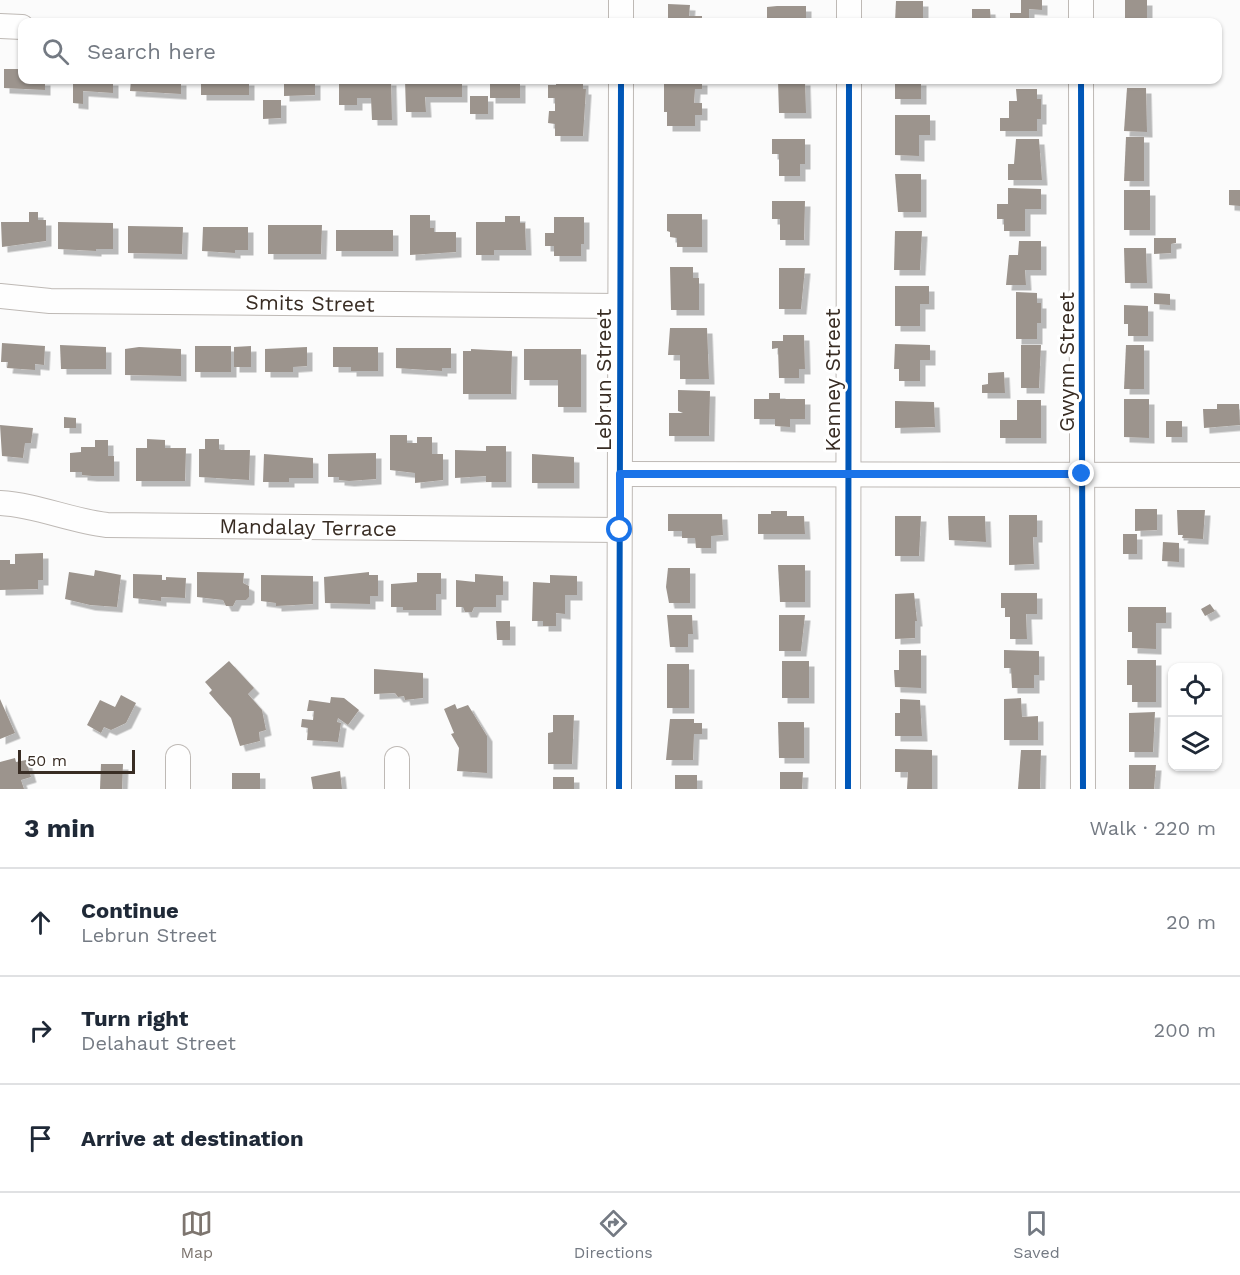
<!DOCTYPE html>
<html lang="en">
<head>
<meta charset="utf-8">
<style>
  body { margin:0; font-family:"Work Sans",sans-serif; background:#f2f2f3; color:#1f2937 }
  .controls { position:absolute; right:18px; bottom:18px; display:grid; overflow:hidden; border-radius:12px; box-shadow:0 2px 4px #0004 }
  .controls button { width:54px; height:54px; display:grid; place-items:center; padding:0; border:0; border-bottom:2px solid #e0e1e3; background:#fff; color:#1f2937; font:30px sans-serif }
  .scale { position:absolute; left:18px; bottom:15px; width:117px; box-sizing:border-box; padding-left:6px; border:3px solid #392d24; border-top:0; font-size:16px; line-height:21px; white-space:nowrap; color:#392d24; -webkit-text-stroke:4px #fff; paint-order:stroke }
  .stop { position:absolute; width:18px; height:18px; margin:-14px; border:4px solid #1a73e8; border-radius:50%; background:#fff }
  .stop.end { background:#1a73e8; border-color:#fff; box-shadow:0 2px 6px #0008 }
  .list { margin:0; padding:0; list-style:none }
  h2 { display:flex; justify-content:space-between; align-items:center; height:78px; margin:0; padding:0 24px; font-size:26px }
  h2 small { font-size:20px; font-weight:400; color:#747a83 }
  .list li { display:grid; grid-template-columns:39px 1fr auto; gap:18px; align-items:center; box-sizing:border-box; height:108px; padding:0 24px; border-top:2px solid #e0e1e3 }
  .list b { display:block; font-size:22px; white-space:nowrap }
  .list p { margin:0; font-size:20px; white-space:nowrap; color:#747a83 }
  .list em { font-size:20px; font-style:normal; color:#747a83 }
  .icon { flex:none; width:33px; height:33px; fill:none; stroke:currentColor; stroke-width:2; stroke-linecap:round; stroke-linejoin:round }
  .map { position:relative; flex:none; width:1240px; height:789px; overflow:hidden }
  .search { position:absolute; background:#fff; box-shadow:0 2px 4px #0004; left:18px; right:18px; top:18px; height:66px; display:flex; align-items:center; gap:15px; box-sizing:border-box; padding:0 21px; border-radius:12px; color:#747a83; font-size:22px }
  .sheet { height:402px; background:#fff }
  nav { display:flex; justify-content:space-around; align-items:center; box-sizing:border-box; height:84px; border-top:2px solid #e0e1e3; background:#fff; font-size:16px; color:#747a83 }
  nav a { display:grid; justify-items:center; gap:3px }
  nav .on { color:#7d756f }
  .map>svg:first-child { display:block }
  .building { fill:#9c948d; filter:url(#shadow) }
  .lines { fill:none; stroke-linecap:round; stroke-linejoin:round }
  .minor-casing { stroke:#beb9b5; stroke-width:26 }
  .minor { stroke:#fefefe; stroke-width:24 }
  .cycleway-casing { stroke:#fff; stroke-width:10 }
  .cycleway { stroke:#0057b8; stroke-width:6 }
  .route { stroke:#1a73e8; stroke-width:8 }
  .labels { text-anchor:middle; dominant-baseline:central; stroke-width:6; stroke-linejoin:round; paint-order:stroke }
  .street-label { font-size:21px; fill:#392d24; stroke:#fff }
</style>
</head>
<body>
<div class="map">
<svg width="1240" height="789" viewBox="0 0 1240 789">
  <defs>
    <filter id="shadow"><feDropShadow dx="5.5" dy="5.5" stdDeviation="0" flood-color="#0004"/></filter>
  </defs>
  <rect width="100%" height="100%" fill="#fbfbfb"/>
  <g class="building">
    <path d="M1021,0H1042V10L1029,9V22H1010V13H1021Z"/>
    <rect x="1125" y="0" width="22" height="22"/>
    <path d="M896,1H923V22H895Z"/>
    <path d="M668,4L690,5L689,16H702V22H664V18H668Z"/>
    <path d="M777,6H806V22H767V7Z"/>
    <path d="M972,9H990L991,22H972Z"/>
    <path d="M4,69H22V80H45V90L4,88Z"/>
    <path d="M73,80H113V93L83,91V104L73,103Z"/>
    <path d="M131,80H181V94L130,91Z"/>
    <rect x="201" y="80" width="48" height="15"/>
    <path d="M284,80H315V95L284,96Z"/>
    <path d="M339,80H391L392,120H372L371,98H357V105H339Z"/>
    <path d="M405,80H462V97H425L426,112H406Z"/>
    <rect x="490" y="80" width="30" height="18"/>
    <path d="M556,80H583V89H586L583,136H555V124L548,123L549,111H555V98H548V85H556Z"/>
    <path d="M664,80H702V89H695L694,103H702V115H695V126H667V112H664Z"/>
    <path d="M778,80H805L806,113H779Z"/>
    <rect x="895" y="80" width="26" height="19"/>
    <path d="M1127,88H1146L1147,132L1124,131Z"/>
    <path d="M1016,89H1037V99H1041V119H1037V131H1000V118H1009V101H1017Z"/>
    <rect x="470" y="96" width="18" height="18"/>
    <path d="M263,100H281V118L263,119Z"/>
    <path d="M895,115H930V135H919V156L895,155Z"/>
    <path d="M1126,137H1144V181H1124Z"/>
    <path d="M772,139H805V164H800V176H779V154H772Z"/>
    <path d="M1016,139H1039L1042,180H1008V164H1014Z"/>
    <path d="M895,174H921V212H898Z"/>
    <path d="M1008,188L1041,189V209H1025V231H1004V219H997V204H1008Z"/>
    <rect x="1124" y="190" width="26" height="40"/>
    <path d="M1229,190H1240V206L1229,205Z"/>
    <path d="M772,201H805L804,240H780V219H772Z"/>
    <path d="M29,212H38V220H46V241L2,247L1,222H29Z"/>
    <path d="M667,214H702V247H677V238L670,237V232L667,231Z"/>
    <path d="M410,215H430V228H434V232H456V252L410,255Z"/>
    <path d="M505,216H520V223H525L526,250H494V255H476V222H505Z"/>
    <path d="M554,217H584V244H581V256H554V246H545V233H554Z"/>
    <path d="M58,222L113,223V249H96V251L58,249Z"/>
    <path d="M268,225H322L321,254H268Z"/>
    <path d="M128,226L183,227L182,254L128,253Z"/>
    <path d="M203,227H248V250H235V253L202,251Z"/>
    <rect x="336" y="230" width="57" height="21"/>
    <path d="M895,231H922L920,270H894Z"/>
    <path d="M1154,238H1176V243L1171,244V253L1154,254Z"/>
    <path d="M1019,241H1041V270H1025L1026,285H1006L1009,255H1018Z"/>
    <path d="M1124,248H1146L1147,283H1125Z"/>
    <path d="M670,267H693V278H699V310H671Z"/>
    <path d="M779,268H805L801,309H779Z"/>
    <path d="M895,286H929V304H920V326H895Z"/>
    <path d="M1016,292L1037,293V303H1041V323H1037V339H1016Z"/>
    <path d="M1154,293L1170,294V305L1154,304Z"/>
    <path d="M1124,305L1148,306V336H1128V324H1124Z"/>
    <path d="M670,328H707L709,379H680V355H668Z"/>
    <path d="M783,335H804L805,369H799V378H779L778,348L772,349V341H783Z"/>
    <path d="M2,343L45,346L44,365L35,364V370L7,368L8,362H1Z"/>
    <path d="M895,344L930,345V360H920V381H899V369H894Z"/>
    <path d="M60,345L106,347V369H61Z"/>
    <path d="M1021,345H1041L1039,388H1021Z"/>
    <path d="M1126,345H1144V389H1124Z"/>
    <rect x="195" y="346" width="36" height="26"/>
    <path d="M251,346V367H234V347Z"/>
    <path d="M139,347L181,349V376L125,375V349Z"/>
    <path d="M307,347V366L293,367V372H265V349Z"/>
    <path d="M333,347H378V371H351V367H333Z"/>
    <path d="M396,348H451V368H442V371L396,368Z"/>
    <path d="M471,349L512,351L511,394H463V351H471Z"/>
    <path d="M524,349H581V407H558V380H524Z"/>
    <path d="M1004,372L1005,393H982V385L988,384V373Z"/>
    <path d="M678,390L710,391L709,436H669V413H683L678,411Z"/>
    <path d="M769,393H780V399H805V419H790V427L775,426V419H754V399H769Z"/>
    <path d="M1124,399H1149V438L1124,437Z"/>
    <path d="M1017,400H1041V438H1000V420H1017Z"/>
    <path d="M895,401L934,402L935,427L895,428Z"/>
    <path d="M1217,404H1239L1240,425L1204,428L1203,409H1217Z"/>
    <path d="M64,417L76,418V428H64Z"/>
    <rect x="1166" y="421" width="16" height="16"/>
    <path d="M0,425L33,428L31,443H25L23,458L2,456Z"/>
    <path d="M390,435H407V443H417V437H432V454H443V480L415,483V473L390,470Z"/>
    <path d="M147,439L165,440V448H186L185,481H136V448H147Z"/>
    <path d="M205,439H219V449L222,450H250L249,480L199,477V449H205Z"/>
    <path d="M95,440H108V456H114V476H92L82,475V472H70V453L81,452V447H95Z"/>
    <path d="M486,446H506V482H486V476L455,478V450L486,451Z"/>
    <path d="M376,453V479L349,481L339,480V477H328V454Z"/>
    <path d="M264,454L313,458V478H289V482H263Z"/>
    <path d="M532,454L574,457V483H532Z"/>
    <path d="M1135,509H1157V530L1135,531Z"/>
    <path d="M1177,510H1205L1203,539L1182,538L1183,535H1178Z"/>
    <path d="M771,511H787V516H804L805,534H758V514H771Z"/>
    <path d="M668,514H722L723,535L711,536V548H696L695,538H682V531H668Z"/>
    <path d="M1009,515H1037V537H1033L1034,564L1009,565Z"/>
    <path d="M895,516H921L919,556H895Z"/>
    <path d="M948,516H985L986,542L949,540Z"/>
    <rect x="1123" y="534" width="14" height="20"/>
    <path d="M1163,542L1179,543V562L1162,561Z"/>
    <path d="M43,553V580H38V589L0,590V560H10V564H15V554Z"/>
    <path d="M778,565H805V602H780Z"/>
    <path d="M668,568H690V603H669L666,587Z"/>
    <path d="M95,570L121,575L117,607L90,605L65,599L69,572L94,576Z"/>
    <path d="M197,572L244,573L243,583L249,586V597L246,600H236L233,606H226L223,600L197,597Z"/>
    <path d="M369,572V575H378V596H370V604L325,603L324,577Z"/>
    <path d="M417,573H441V594H436V610H403V607H391V584L417,582Z"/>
    <path d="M133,574L162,575V580H166V577L186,578L185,598L161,597V601L133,598Z"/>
    <path d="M475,574L503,576V595H496V607H474L472,612H465L463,607H456V580L475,582Z"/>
    <path d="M261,575L313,576V604L276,606V603L261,601Z"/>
    <path d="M550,575L577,576V595H565V614L556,613V626H543V621H532L533,582L550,583Z"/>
    <path d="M914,593L917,621H915V638L895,639V594Z"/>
    <path d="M1001,593H1037V614H1026L1027,639H1010V617H1005V608H1001Z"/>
    <path d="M1210,604L1215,611L1205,616L1201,609Z"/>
    <path d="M1128,607H1166V623H1156V649L1132,648V632H1128Z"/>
    <path d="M667,615H692L693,634H688V647H670Z"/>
    <path d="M779,615H805L801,651H779Z"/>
    <path d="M496,621H510V640H497Z"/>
    <path d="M899,650H921V688L895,687L894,670H899Z"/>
    <path d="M1004,650L1039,651V675H1034V688H1012L1011,668H1004Z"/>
    <path d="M1127,660H1156V702H1132V685H1127Z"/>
    <path d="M229,661L254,688L248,694L262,710L266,730L259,732L260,741L240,746L231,718L209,693L212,690L205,682Z"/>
    <rect x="782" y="661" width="27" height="37"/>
    <rect x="667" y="664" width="22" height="44"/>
    <path d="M374,669L423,673V698L405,700L404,696L398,697L395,693L374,694Z"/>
    <path d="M121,695L136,703L126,723L111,730L104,727L101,733L87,725L100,700L115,707Z"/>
    <path d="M331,697L344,698L359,710L348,725L338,718L337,722L341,723L338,742L307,740L308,728L301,727L302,719L313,720L314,711H307L309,700L330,703Z"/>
    <path d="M1021,698L1022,717L1038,716V740H1004V699Z"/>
    <path d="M0,699L15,733L0,739Z"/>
    <path d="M900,699L920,700L922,736H895V713H900Z"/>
    <path d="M455,704L457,709L468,705L487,736V773L457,771L459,748L451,734L454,733L444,709Z"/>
    <path d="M1155,712L1153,752H1129V713Z"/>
    <path d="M553,715H574L572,764H548V733L553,732Z"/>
    <path d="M670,719H694V723H702V734H694L693,760H666Z"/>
    <path d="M778,722H804V758H779Z"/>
    <path d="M895,749L932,750V789H907L908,772H895Z"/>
    <path d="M1021,750H1041L1040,789H1018Z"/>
    <path d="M15,758L16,762L26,760L31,777L21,780L24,789H0V762Z"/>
    <path d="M101,764H123L122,789H100Z"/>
    <path d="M1129,765H1156L1154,789H1129Z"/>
    <path d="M340,771L342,789H313L311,777Z"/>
    <path d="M780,772H803L802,789H780Z"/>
    <rect x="232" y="773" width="28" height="16"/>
    <rect x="675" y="775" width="22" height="14"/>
    <rect x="553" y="777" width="21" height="12"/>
  </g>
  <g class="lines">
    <defs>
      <g id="minor">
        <path d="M1081,0V22"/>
        <path d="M621,22V0"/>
        <path d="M849,22V0"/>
        <path d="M0,26L22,27"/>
        <path d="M1081,80L1083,789"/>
        <path d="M0,296L50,301L620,306"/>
        <path d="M620,474L1240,475"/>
        <path d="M0,503C37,505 71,521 107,525L620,530"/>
        <path d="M178,789V757"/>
        <path d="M397,789V759"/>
        <path d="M619,789L621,80"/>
        <path d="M848,789L849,80"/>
      </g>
    </defs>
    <use href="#minor" class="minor-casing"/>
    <use href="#minor" class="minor"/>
    <defs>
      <g id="cycleway">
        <path d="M1081,80L1083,789"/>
        <path d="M619,789L621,80"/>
        <path d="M848,789L849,80"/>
      </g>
    </defs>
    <use href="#cycleway" class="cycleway-casing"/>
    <use href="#cycleway" class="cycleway"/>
  </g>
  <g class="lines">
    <path class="route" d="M620,530V474H1082"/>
  </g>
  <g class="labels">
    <g class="street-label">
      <text transform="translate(310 303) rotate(1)">Smits Street</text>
      <text transform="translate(1066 362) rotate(-90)">Gwynn Street</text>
      <text transform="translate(603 380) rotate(-90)">Lebrun Street</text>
      <text transform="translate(832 380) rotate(-90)">Kenney Street</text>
      <text transform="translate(308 527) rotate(1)">Mandalay Terrace</text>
    </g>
  </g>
</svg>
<div class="controls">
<button><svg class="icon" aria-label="locate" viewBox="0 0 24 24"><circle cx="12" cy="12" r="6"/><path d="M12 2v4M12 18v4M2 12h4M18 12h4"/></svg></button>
<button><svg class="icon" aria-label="layers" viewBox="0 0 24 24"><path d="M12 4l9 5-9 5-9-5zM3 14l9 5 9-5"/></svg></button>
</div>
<div class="scale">50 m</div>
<div class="stop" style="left:620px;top:530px"></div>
<div class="stop end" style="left:1082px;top:474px"></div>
<div class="search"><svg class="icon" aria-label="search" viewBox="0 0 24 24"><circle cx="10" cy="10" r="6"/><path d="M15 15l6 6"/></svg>Search here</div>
</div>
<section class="sheet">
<h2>3 min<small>Walk · 220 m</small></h2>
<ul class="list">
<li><svg class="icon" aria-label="ahead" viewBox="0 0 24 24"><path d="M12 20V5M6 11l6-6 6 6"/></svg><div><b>Continue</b><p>Lebrun Street</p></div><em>20 m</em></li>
<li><svg class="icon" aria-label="right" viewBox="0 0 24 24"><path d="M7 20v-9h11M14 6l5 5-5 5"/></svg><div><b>Turn right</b><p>Delahaut Street</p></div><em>200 m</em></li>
<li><svg class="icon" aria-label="arrive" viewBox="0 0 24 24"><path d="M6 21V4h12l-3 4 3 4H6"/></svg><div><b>Arrive at destination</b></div></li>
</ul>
</section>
<nav>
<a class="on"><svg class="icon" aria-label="map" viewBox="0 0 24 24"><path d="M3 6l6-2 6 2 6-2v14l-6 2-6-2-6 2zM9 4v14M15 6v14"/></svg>Map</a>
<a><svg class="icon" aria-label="directions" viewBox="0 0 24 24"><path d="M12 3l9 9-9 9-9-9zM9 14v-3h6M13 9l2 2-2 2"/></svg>Directions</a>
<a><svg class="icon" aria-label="saved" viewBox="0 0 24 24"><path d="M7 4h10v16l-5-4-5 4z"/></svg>Saved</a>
</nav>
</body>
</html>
